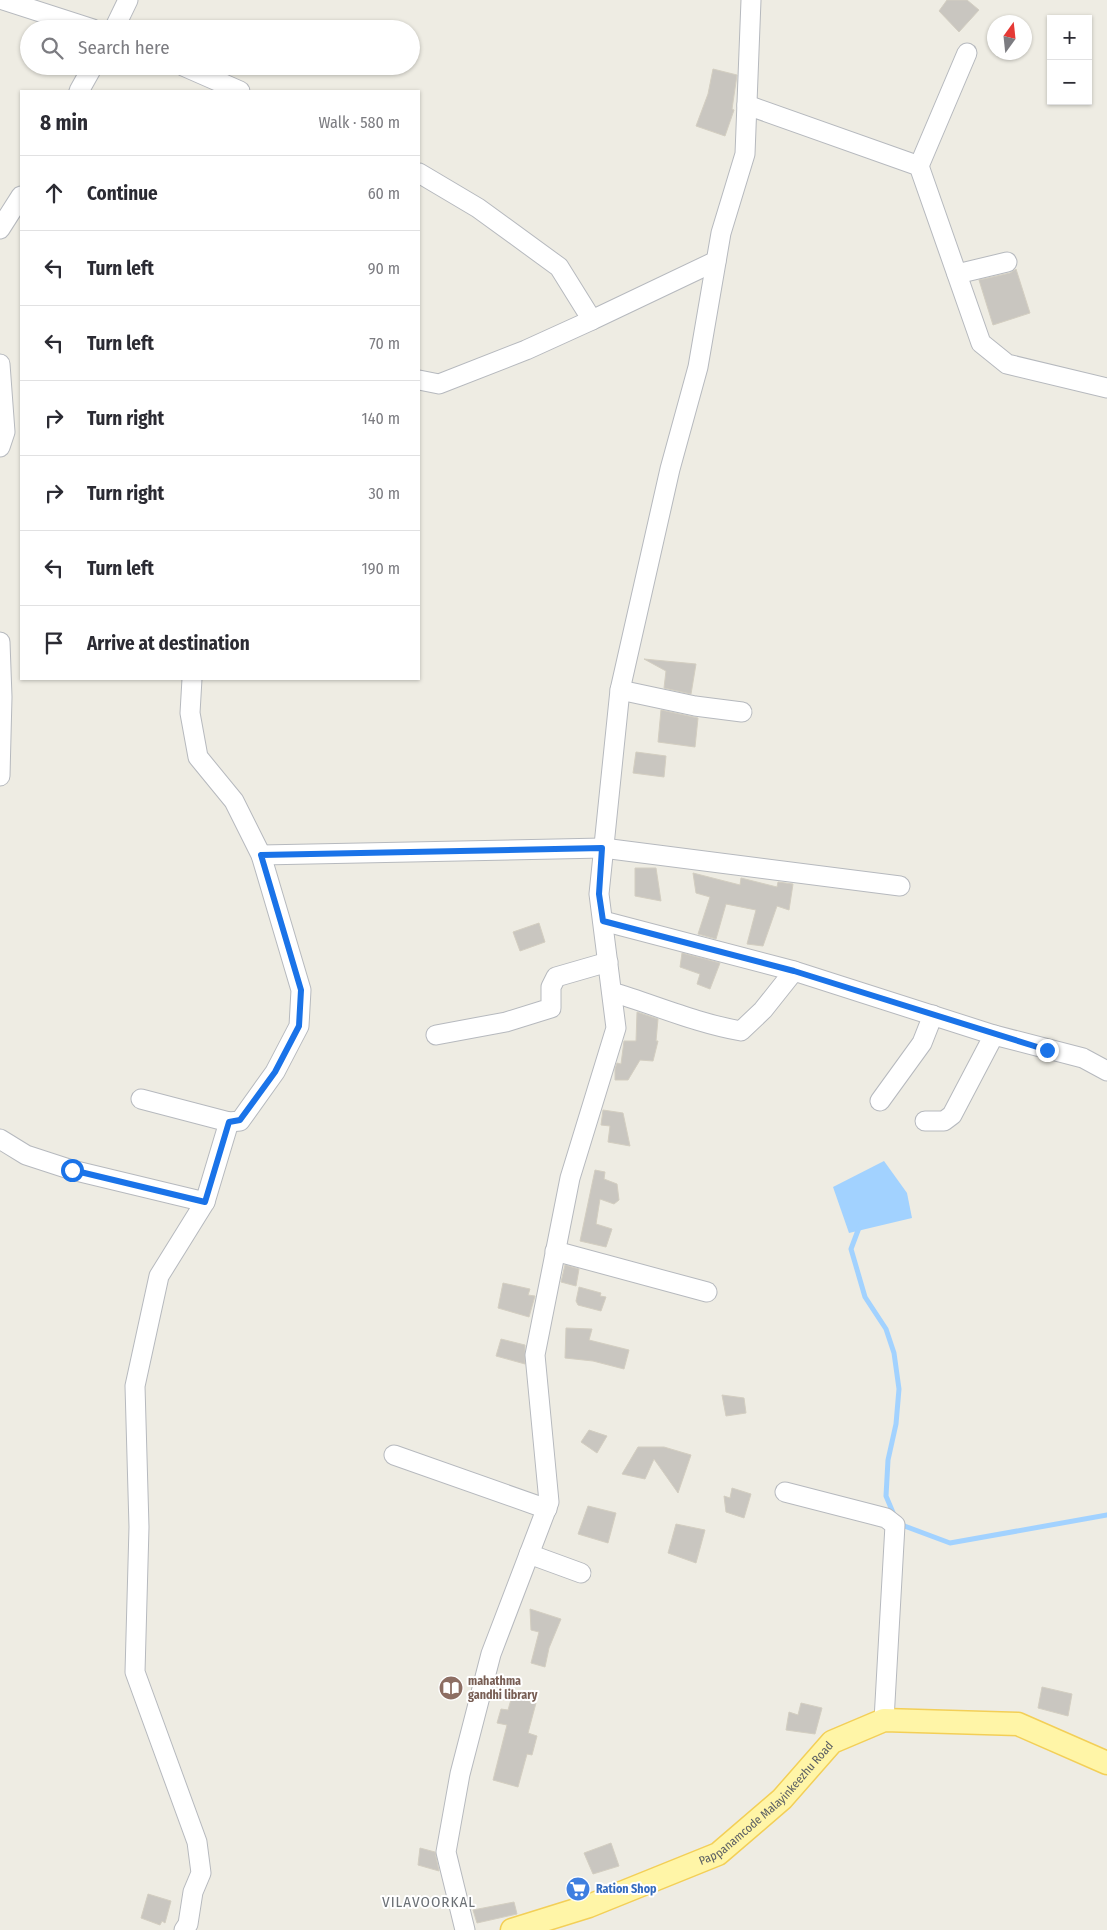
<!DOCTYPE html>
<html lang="en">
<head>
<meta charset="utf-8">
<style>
  body { margin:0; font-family:"Fira Sans Condensed",sans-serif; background:#f7f7f7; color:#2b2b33 }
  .controls { position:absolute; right:15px; top:15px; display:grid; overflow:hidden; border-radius:0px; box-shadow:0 1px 4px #0004 }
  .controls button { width:45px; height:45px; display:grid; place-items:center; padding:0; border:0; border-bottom:1px solid #e1e1e2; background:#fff; color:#2b2b33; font:25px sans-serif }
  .compass { position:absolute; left:987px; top:15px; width:45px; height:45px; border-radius:50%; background:#fff; box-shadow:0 1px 4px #0004; rotate:15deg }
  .stop { position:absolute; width:15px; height:15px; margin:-11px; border:4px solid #1a73e8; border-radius:50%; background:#fff }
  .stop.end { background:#1a73e8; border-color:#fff; box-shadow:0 1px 5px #0008 }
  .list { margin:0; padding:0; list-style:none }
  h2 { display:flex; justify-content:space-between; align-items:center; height:65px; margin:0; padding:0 20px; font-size:21px }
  h2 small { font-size:16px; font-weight:400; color:#7c7c81 }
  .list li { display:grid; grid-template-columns:32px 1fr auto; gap:15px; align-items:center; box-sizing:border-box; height:75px; padding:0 20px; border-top:1px solid #e1e1e2 }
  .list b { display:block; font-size:19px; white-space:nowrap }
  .list em { font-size:16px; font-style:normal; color:#7c7c81 }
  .icon { flex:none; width:28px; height:28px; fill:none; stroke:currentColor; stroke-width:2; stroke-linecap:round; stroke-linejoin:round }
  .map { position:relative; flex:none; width:1107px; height:1930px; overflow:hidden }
  .search { position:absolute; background:#fff; box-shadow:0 1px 4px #0004; left:20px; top:20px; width:400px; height:55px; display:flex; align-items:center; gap:12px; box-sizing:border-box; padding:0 18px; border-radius:28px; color:#7c7c81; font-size:19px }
  .panel { position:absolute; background:#fff; box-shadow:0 1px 4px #0004; left:20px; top:90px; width:400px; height:590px; border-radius:0px }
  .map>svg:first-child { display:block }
  .water { fill:#a2d2ff }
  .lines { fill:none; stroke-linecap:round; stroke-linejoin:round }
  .stream { stroke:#a2d2ff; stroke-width:5 }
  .building { fill:#c9c6c0; stroke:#d3cec1 }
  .minor-casing { stroke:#b6b9be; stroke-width:21 }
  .major-casing { stroke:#f3cf57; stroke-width:25 }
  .minor { stroke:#fff; stroke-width:19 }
  .major { stroke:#fff5a7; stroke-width:22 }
  .route { stroke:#1a73e8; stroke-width:6 }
  .labels { text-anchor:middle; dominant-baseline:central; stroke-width:4; stroke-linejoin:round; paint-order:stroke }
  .education-label { font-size:12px; font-weight:bold; fill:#785e54; stroke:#fff; text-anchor:start }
  .street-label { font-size:12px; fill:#5b5f64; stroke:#fff }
  .shop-label { font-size:12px; font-weight:bold; fill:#366cbe; stroke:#fff; text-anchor:start }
  .quarter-label { font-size:15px; letter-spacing:1px; fill:#6c7176; stroke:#fff }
</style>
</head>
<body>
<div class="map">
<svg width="1107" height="1930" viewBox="0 0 1107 1930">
  <rect width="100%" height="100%" fill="#eeece3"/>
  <path class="water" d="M884,1161L907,1193L912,1218L849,1233L833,1187Z"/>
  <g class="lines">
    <g class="stream">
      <path d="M860,1225L851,1249L865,1297L886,1329L894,1353L899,1389L896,1424L888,1460L886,1496L894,1515"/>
      <path d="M899,1524L950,1543L1107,1515"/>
    </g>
  </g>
  <g class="building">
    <path d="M947,0H967L979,10L959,32L939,11Z"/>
    <path d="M713,69L737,75L732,109L734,110L725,136L696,126L708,94Z"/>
    <path d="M1016,269L1030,313L993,325L979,280L1010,273Z"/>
    <path d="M644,659L696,664L691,694L664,688L666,671Z"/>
    <path d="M661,710L698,718L695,747L658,742Z"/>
    <path d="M636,752L666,756L664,777L633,773Z"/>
    <path d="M635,868H656L661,901L635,896Z"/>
    <path d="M693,873L740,885L741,878L777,887L778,882L793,884L789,910L777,906L763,946L747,944L756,910L726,904L716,939L698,934L710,897L696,893Z"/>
    <path d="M539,923L545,942L520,951L513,932Z"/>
    <path d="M682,953L720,963L710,989L697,984L700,974L680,967Z"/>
    <path d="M637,1012L658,1019L656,1041H658L653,1061L640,1060L628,1080H615V1069L617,1063L621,1064L624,1041H636Z"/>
    <path d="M603,1110L623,1113L630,1146L608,1142L610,1126L601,1125Z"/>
    <path d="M595,1170L605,1172L604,1179L617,1184L619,1200L614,1204L600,1199L596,1224L612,1229L606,1247L580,1241Z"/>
    <path d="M565,1265L579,1269L576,1286L561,1282Z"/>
    <path d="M503,1283L530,1289L528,1295L535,1296L529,1317L498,1308Z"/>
    <path d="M579,1287L601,1293L600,1296L606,1297L601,1311L578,1305L576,1301Z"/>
    <path d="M566,1328L592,1329L589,1340L629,1350L624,1369L593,1361L565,1358Z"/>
    <path d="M501,1339L525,1345V1364L496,1356Z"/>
    <path d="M722,1395L744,1398L746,1413L726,1416Z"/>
    <path d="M589,1430L607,1436L597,1453L581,1442Z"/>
    <path d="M638,1447H664L691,1455L678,1493L654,1459L645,1479L622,1474Z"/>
    <path d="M732,1488L751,1494L744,1518L726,1512L724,1496L730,1498Z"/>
    <path d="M588,1506L616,1513L608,1543L578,1534Z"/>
    <path d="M676,1524L705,1530L696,1563L668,1553Z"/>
    <path d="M530,1609L561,1619L549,1648L545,1667L531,1663L539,1632L531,1630Z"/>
    <path d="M1042,1687L1072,1694L1068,1716L1038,1708Z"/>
    <path d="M512,1696L536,1703L528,1733L537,1736L532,1755L527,1754L518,1787L493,1780L507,1725L497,1723L501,1709L508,1710Z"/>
    <path d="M801,1703L822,1708L815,1734L786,1730L789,1712L798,1715Z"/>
    <path d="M611,1843L619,1866L593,1874L584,1853Z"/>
    <path d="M420,1848L435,1852L439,1871L418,1865Z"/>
    <path d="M148,1894L171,1901L165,1923L162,1921L160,1925L141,1918Z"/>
    <path d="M514,1902L517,1914L477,1923L473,1910Z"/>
  </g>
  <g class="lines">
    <defs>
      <g id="minor">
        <path d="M3,0L93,29"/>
        <path d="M114,29L128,0"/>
        <path d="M183,66L240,91"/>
        <path d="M79,91L93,66"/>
        <path d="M747,105L919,166L981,343L1007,364L1107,388"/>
        <path d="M919,166L967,53"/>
        <path d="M419,173L478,208L559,267L592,320L716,261"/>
        <path d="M0,229L21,196"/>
        <path d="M957,274L1007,262"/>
        <path d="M0,364L5,432L0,447"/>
        <path d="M419,380L439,384L526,350L592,320"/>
        <path d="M0,642L2,697L0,776"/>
        <path d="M620,690L695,706L742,712"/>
        <path d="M261,855L603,848L900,886"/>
        <path d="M603,921L794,971"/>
        <path d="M612,992C655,1005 696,1023 741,1031L763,1010L794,971L994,1035L1083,1058L1107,1071"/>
        <path d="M436,1035L506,1022L551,1008V987L556,977L608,962"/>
        <path d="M141,1099L229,1122L240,1121L275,1072L299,1026L301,990L261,855L234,801L198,757L190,713L192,679"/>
        <path d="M880,1101L922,1043L933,1015"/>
        <path d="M925,1121H944L952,1115L994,1035"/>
        <path d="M0,1139L26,1155L72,1170L205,1202"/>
        <path d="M555,1251L707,1292"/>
        <path d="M394,1455L547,1509"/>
        <path d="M785,1492L886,1518L895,1525L884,1720"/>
        <path d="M529,1554L581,1573"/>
        <path d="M184,1930L188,1924L193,1892L201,1873L197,1842L135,1672L139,1527L135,1386L159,1276L205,1202L229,1122"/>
        <path d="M465,1930L446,1852L460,1774L491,1654L549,1502L535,1355L570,1178L616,1028L599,894L620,690L670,469L698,367L721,233L745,154L751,0"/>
      </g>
      <g id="major">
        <path id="s1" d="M512,1930L589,1906L718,1854L782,1799L832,1742L884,1720L1018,1724L1107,1763"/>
      </g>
    </defs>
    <use href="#minor" class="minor-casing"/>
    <use href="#major" class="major-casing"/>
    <use href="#minor" class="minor"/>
    <use href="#major" class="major"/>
  </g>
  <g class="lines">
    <path class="route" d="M72,1170L205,1202L229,1122L240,1120L275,1072L299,1026L301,990L261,855L602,848L599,894L603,921L794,971L1047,1050"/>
  </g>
  <defs>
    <symbol id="library-disc" viewBox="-11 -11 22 22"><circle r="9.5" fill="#8d6e63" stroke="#fff"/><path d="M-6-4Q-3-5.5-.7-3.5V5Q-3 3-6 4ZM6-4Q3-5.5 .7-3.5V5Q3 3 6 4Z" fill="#fff"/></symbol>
    <symbol id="supermarket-disc" viewBox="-11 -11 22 22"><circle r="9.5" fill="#3f7fe0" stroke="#fff"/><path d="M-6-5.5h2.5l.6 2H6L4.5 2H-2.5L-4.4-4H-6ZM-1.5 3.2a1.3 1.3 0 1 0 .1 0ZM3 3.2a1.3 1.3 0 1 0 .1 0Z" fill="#fff"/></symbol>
  </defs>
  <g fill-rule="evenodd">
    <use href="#library-disc" x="437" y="1674" width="28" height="28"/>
    <use href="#supermarket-disc" x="564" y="1875" width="28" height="28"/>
  </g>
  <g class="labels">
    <g class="education-label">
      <text x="468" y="1681">mahathma<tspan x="468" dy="14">gandhi library</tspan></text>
    </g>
    <g class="street-label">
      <text stroke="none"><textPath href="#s1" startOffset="289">Pappanamcode Malayinkeezhu Road</textPath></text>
    </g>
    <g class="shop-label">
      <text x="596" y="1889">Ration Shop</text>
    </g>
    <g class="quarter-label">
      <text x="429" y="1902">VILAVOORKAL</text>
    </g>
  </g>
</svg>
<div class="controls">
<button>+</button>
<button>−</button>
</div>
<svg class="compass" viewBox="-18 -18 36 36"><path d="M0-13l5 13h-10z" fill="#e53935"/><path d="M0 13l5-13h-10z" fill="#7c7c81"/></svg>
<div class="stop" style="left:72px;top:1170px"></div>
<div class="stop end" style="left:1047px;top:1050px"></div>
<div class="search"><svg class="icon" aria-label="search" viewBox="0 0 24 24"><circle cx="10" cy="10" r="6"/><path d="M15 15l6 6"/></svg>Search here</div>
<section class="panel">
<h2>8 min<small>Walk · 580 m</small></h2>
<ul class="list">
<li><svg class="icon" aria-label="ahead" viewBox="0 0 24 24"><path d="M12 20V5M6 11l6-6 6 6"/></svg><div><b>Continue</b></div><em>60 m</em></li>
<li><svg class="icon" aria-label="left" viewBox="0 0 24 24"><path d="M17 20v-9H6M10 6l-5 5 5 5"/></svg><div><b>Turn left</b></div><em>90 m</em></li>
<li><svg class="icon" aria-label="left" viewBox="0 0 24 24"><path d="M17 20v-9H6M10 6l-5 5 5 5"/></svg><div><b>Turn left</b></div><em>70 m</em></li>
<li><svg class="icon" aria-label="right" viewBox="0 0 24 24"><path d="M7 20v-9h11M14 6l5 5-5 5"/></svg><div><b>Turn right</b></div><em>140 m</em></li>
<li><svg class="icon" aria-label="right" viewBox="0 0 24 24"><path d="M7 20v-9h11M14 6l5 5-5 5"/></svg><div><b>Turn right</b></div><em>30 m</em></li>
<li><svg class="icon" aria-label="left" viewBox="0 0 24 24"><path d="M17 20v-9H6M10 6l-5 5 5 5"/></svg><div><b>Turn left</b></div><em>190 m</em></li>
<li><svg class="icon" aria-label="arrive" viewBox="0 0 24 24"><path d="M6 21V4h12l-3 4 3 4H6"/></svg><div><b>Arrive at destination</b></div></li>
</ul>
</section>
</div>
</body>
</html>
